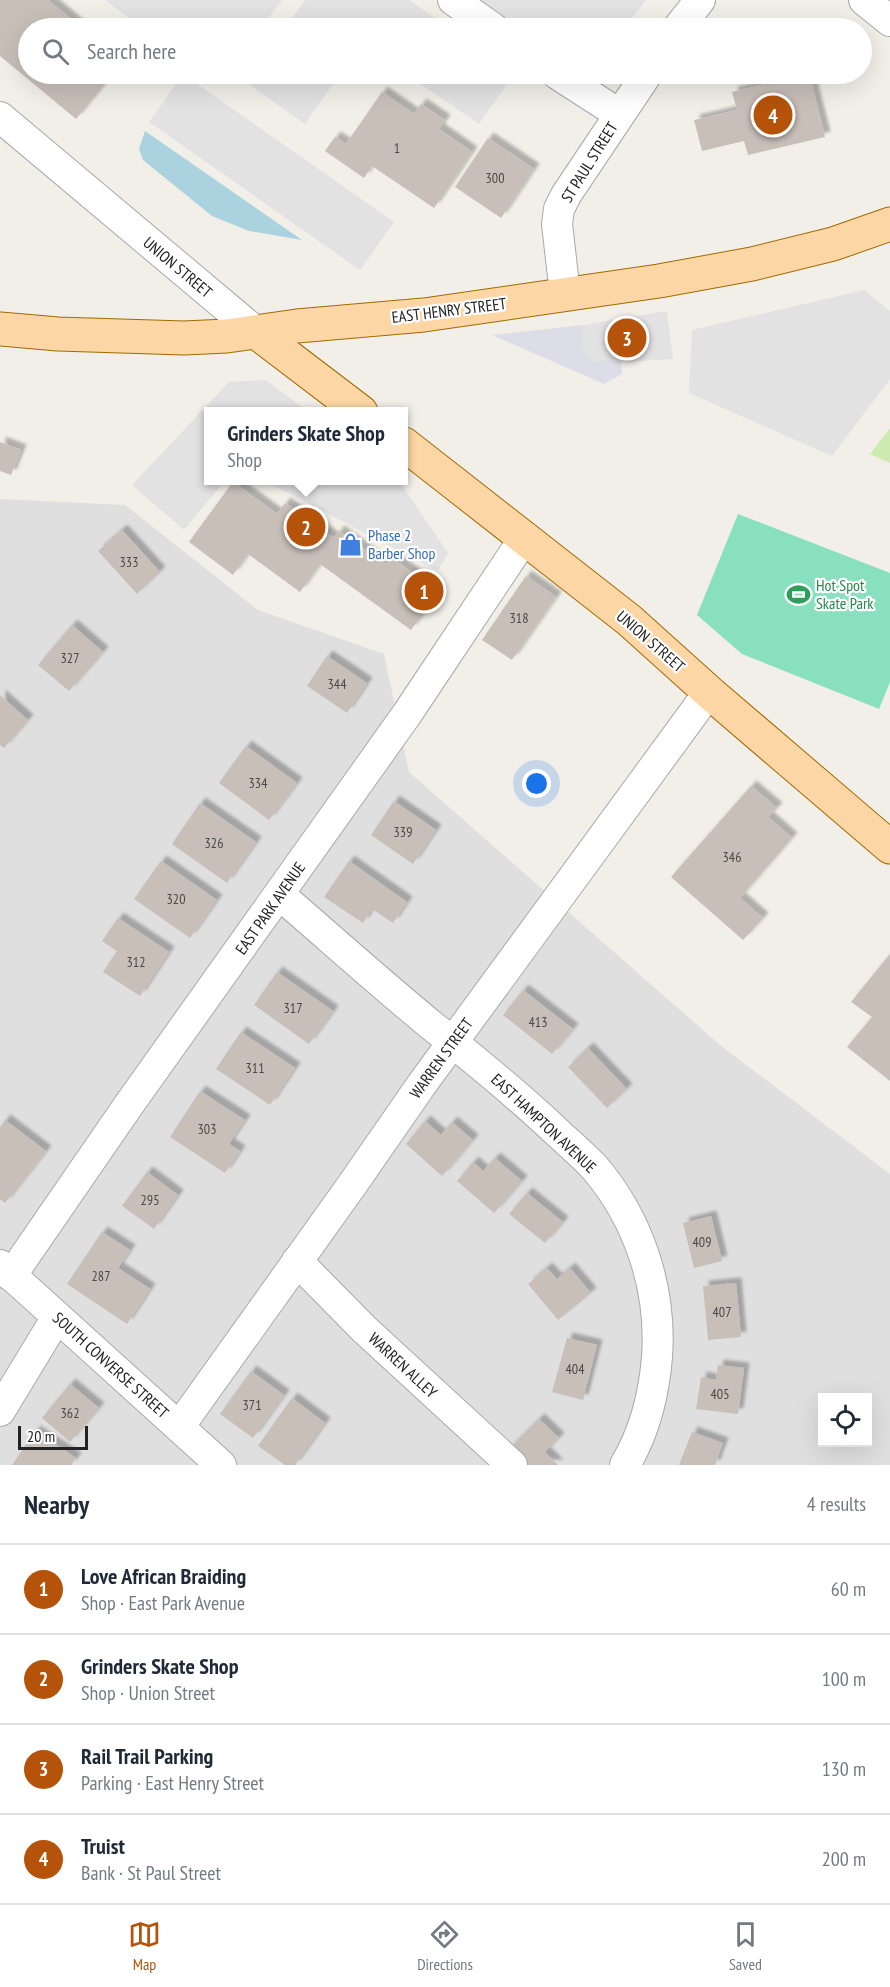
<!DOCTYPE html>
<html lang="en">
<head>
<meta charset="utf-8">
<style>
  body { margin:0; font-family:"PT Sans Narrow",sans-serif; background:#f6f6f7; color:#1f2937 }
  .controls { position:absolute; right:18px; bottom:18px; display:grid; overflow:hidden; border-radius:0px; box-shadow:0 6px 24px #0002 }
  .controls button { width:54px; height:54px; display:grid; place-items:center; padding:0; border:0; border-bottom:2px solid #e0e1e3; background:#fff; color:#1f2937; font:30px sans-serif }
  .scale { position:absolute; left:18px; bottom:15px; width:70px; box-sizing:border-box; padding-left:6px; border:3px solid #222; border-top:0; font-size:16px; line-height:21px; white-space:nowrap; color:#222; -webkit-text-stroke:4px #fff; paint-order:stroke }
  .you { position:absolute; left:537px; top:784px; width:21px; height:21px; margin:-15px; border:4px solid #fff; border-radius:50%; background:#1a73e8; box-shadow:0 0 0 9px #1a73e833 }
  .badge { display:grid; place-items:center; width:39px; height:39px; border-radius:50%; background:#b45309; color:#fff; font-size:20px; font-weight:700 }
  .pin { position:absolute; translate:-50% -50%; border:3px solid #fff; box-shadow:0 2px 6px #0006 }
  .popup { position:absolute; left:204px; top:407px; width:204px; height:78px; box-sizing:border-box; display:grid; place-content:center; border-radius:0px; background:#fff; filter:drop-shadow(0 2px 4px #0005); font-size:20px; white-space:nowrap; color:#747a83 }
  .popup b { font-size:22px; color:#1f2937 }
  .popup::after { content:''; position:absolute; left:50%; top:100%; margin-left:-12px; border:12px solid transparent; border-top-color:#fff }
  .list { margin:0; padding:0; list-style:none }
  h2 { display:flex; justify-content:space-between; align-items:center; height:78px; margin:0; padding:0 24px; font-size:26px }
  h2 small { font-size:20px; font-weight:400; color:#747a83 }
  .list li { display:grid; grid-template-columns:39px 1fr auto; gap:18px; align-items:center; box-sizing:border-box; height:90px; padding:0 24px; border-top:2px solid #e0e1e3 }
  .list b { display:block; font-size:22px; white-space:nowrap }
  .list p { margin:0; font-size:20px; white-space:nowrap; color:#747a83 }
  .list em { font-size:20px; font-style:normal; color:#747a83 }
  .icon { flex:none; width:33px; height:33px; fill:none; stroke:currentColor; stroke-width:2; stroke-linecap:round; stroke-linejoin:round }
  .map { position:relative; flex:none; width:890px; height:1465px; overflow:hidden }
  .search { position:absolute; background:#fff; box-shadow:0 6px 24px #0002; left:18px; right:18px; top:18px; height:66px; display:flex; align-items:center; gap:15px; box-sizing:border-box; padding:0 21px; border-radius:33px; color:#747a83; font-size:22px }
  .sheet { height:438px; background:#fff }
  nav { display:flex; justify-content:space-around; align-items:center; box-sizing:border-box; height:84px; border-top:2px solid #e0e1e3; background:#fff; font-size:16px; color:#747a83 }
  nav a { display:grid; justify-items:center; gap:3px }
  nav .on { color:#b45309 }
  .map>svg:first-child { display:block }
  .residential { fill:#e0dfdf; fill-rule:evenodd }
  .grass { fill:#cdebb0 }
  .pitch { fill:#88e0be }
  .parking { fill:#e2e2e2 }
  .plaza { fill:#dddde8 }
  .water { fill:#aad3df }
  .building { fill:#c7bfb8; filter:url(#shadow) }
  .lines { fill:none; stroke-linecap:round; stroke-linejoin:round }
  .minor-casing { stroke:#a9a9a9; stroke-width:32 }
  .major-casing { stroke:#a06b00; stroke-width:35 }
  .minor { stroke:#fff; stroke-width:30 }
  .major { stroke:#fcd6a4; stroke-width:33 }
  .labels { text-anchor:middle; dominant-baseline:central; stroke-width:4.5; stroke-linejoin:round; paint-order:stroke }
  .number-label { font-size:14px; fill:#4b4948 }
  .street-label { font-size:16px; fill:#222; stroke:#fff }
  .shop-label { font-size:16px; fill:#366cbe; stroke:#fff; text-anchor:start }
  .leisure-label { font-size:16px; fill:#27864d; stroke:#fff; text-anchor:start }
</style>
</head>
<body>
<div class="map">
<svg width="890" height="1465" viewBox="0 0 890 1465">
  <defs>
    <filter id="shadow"><feDropShadow dx="5.5" dy="-5.5" stdDeviation="1.5" flood-color="#0004"/></filter>
  </defs>
  <rect width="100%" height="100%" fill="#f2efe9"/>
  <path class="residential" d="M0,499L125,505L258,610L384,654L409,772L720,1045L890,1174V1465H0ZM822,1398H868V1442H822Z"/>
  <path class="grass" d="M890,428V463L870,454Z"/>
  <path class="pitch" d="M738,514L890,573V682L879,709L742,654L697,615Z"/>
  <g class="parking">
    <path d="M105,0H282L261,28H142Z"/>
    <path d="M305,0H409L450,28H285Z"/>
    <path d="M482,0H646L624,28H522L483,5Z"/>
    <path d="M183,74L394,222L360,270L149,122Z"/>
    <path d="M253,74H340L305,124L247,83Z"/>
    <path d="M406,74H514L479,124Z"/>
    <path d="M864,290L890,311V379L832,456L689,393L692,330Z"/>
    <path d="M667,311L673,359L621,362L610,360L591,361L584,351L583,325Z"/>
    <path d="M266,380L307,411L208,412V480L225,481L184,530L132,485L229,382Z"/>
    <path d="M265,481H399L448,553L438,571Z"/>
  </g>
  <path class="plaza" d="M583,325L584,351L591,361L610,360L621,362L622,374L604,384L492,335Z"/>
  <path class="water" d="M145,131L302,240L249,231L212,216L143,160L139,149Z"/>
  <g class="building">
    <path d="M0,0H48L82,28H28V74H113L76,119L0,56Z"/>
    <path d="M809,74L825,137L748,155L744,141L702,151L694,120L737,110L732,92Z"/>
    <path d="M382,92L414,114L421,104L445,120L439,129L472,152L434,208L372,166L364,178L325,151L335,137L346,144Z"/>
    <path d="M488,138L534,169L501,218L455,187Z"/>
    <path d="M0,442L21,450L11,475L0,471Z"/>
    <path d="M233,482L277,514L285,503L334,538L339,531L385,564L391,557L439,592L411,630L320,564L300,592L248,554L233,575L189,542Z"/>
    <path d="M122,530L160,572L137,594L98,551Z"/>
    <path d="M526,576L556,597L512,660L482,640Z"/>
    <path d="M72,625L103,652L69,691L38,665Z"/>
    <path d="M327,656L367,683L347,713L307,686Z"/>
    <path d="M0,695L28,720L4,748L0,745Z"/>
    <path d="M246,746L297,783L269,820L219,783Z"/>
    <path d="M751,786L777,808L768,817L792,838L740,898L763,918L743,940L671,877Z"/>
    <path d="M394,801L436,830L413,864L371,835Z"/>
    <path d="M200,803L256,842L227,883L172,844Z"/>
    <path d="M161,861L217,900L190,938L134,899Z"/>
    <path d="M349,861L407,902L393,923L372,909L363,923L324,897Z"/>
    <path d="M118,918L169,952L140,996L103,972L117,951L102,941Z"/>
    <path d="M890,954V1081L847,1047L872,1017L851,1002Z"/>
    <path d="M277,972L333,1011L309,1044L254,1005Z"/>
    <path d="M523,990L573,1029L552,1054L503,1015Z"/>
    <path d="M241,1032L295,1068L270,1105L216,1069Z"/>
    <path d="M588,1048L627,1089L607,1108L568,1067Z"/>
    <path d="M200,1091L245,1120L229,1144L240,1151L225,1173L170,1137Z"/>
    <path d="M5,1120L46,1151L5,1203L0,1199V1127Z"/>
    <path d="M425,1121L441,1135L452,1122L473,1140L442,1176L406,1144Z"/>
    <path d="M495,1158L522,1181L494,1213L457,1181L473,1162L483,1171Z"/>
    <path d="M147,1172L178,1195L154,1229L122,1206Z"/>
    <path d="M527,1193L563,1222L545,1243L509,1214Z"/>
    <path d="M711,1216L722,1261L694,1268L683,1223Z"/>
    <path d="M102,1232L130,1250L118,1268L150,1289L127,1324L67,1284Z"/>
    <path d="M547,1268L557,1279L570,1268L591,1293L558,1320L528,1284Z"/>
    <path d="M736,1283L741,1337L708,1340L703,1286Z"/>
    <path d="M567,1338L597,1345L583,1400L552,1392Z"/>
    <path d="M718,1365L744,1368L738,1414L696,1409L701,1377L716,1380Z"/>
    <path d="M251,1371L284,1395L253,1438L220,1414Z"/>
    <path d="M70,1384L99,1408L70,1442L42,1418Z"/>
    <path d="M292,1398L325,1423L295,1465H285L258,1446Z"/>
    <path d="M539,1419L559,1438L545,1452L558,1465H524L508,1450Z"/>
    <path d="M35,1431L76,1458L71,1465H12Z"/>
    <path d="M692,1432L723,1443L715,1465H679Z"/>
  </g>
  <g class="lines">
    <defs>
      <g id="minor">
        <path d="M453,0L493,28"/>
        <path d="M864,0L890,21"/>
        <path d="M678,28L700,0"/>
        <path d="M557,74L619,114"/>
        <path d="M0,117L256,332"/>
        <path d="M565,294L557,224L559,209L566,195L647,74"/>
        <path d="M280,895C330,938 380,983 431,1025C475,1060 518,1095 559,1134C571,1145 584,1156 595,1168C639,1220 662,1289 657,1357C654,1395 644,1433 625,1465"/>
        <path d="M297,1261L364,1329L512,1465"/>
        <path d="M0,1265L221,1465"/>
        <path d="M11,1276L128,1106L407,714L525,537"/>
        <path d="M0,1411L57,1317"/>
        <path d="M179,1427L352,1185L422,1084L709,692"/>
      </g>
      <g id="major">
        <path d="M0,329L58,334L184,338L227,336L297,326L424,315L659,281L752,264L833,244L890,224"/>
        <path d="M256,332L361,412"/>
        <path d="M404,444L629,620L709,692L890,847"/>
      </g>
    </defs>
    <use href="#minor" class="minor-casing"/>
    <use href="#major" class="major-casing"/>
    <use href="#minor" class="minor"/>
    <use href="#major" class="major"/>
  </g>
  <defs>
    <symbol id="shop-bare" viewBox="-9 -9 18 18"><path d="M-5-2.5h2.3a2.7 3.5 0 0 1 5.4 0H5L5.5 6h-11ZM-1.5-2.5h3a1.5 2.3 0 0 0-3 0Z" fill="#3f7fe0" stroke="#fff" stroke-width="2.5" paint-order="stroke"/></symbol>
    <symbol id="stadium-bare" viewBox="-9 -9 18 18"><path d="M0-5a6.5 5 0 1 0 0 10a6.5 5 0 1 0 0-10ZM-3.5-1.8h7v3.6h-7Z" fill="#2e9e5b" stroke="#fff" stroke-width="2.5" paint-order="stroke"/></symbol>
  </defs>
  <g fill-rule="evenodd">
    <use href="#shop-bare" x="334" y="528" width="33" height="33"/>
    <use href="#stadium-bare" x="782" y="578" width="33" height="33"/>
  </g>
  <g class="labels">
    <g class="number-label">
      <text x="397" y="148">1</text>
      <text x="495" y="178">300</text>
      <text x="129" y="562">333</text>
      <text x="519" y="618">318</text>
      <text x="70" y="658">327</text>
      <text x="337" y="684">344</text>
      <text x="258" y="783">334</text>
      <text x="403" y="832">339</text>
      <text x="214" y="843">326</text>
      <text x="732" y="857">346</text>
      <text x="176" y="899">320</text>
      <text x="136" y="962">312</text>
      <text x="293" y="1008">317</text>
      <text x="538" y="1022">413</text>
      <text x="255" y="1068">311</text>
      <text x="207" y="1129">303</text>
      <text x="150" y="1200">295</text>
      <text x="702" y="1242">409</text>
      <text x="101" y="1276">287</text>
      <text x="722" y="1312">407</text>
      <text x="575" y="1369">404</text>
      <text x="720" y="1394">405</text>
      <text x="252" y="1405">371</text>
      <text x="70" y="1413">362</text>
    </g>
    <g class="street-label">
      <text transform="translate(589 162) rotate(-58)">ST PAUL STREET</text>
      <text transform="translate(178 267) rotate(40)">UNION STREET</text>
      <text transform="translate(449 310) rotate(-7)">EAST HENRY STREET</text>
      <text transform="translate(651 641) rotate(41)">UNION STREET</text>
      <text transform="translate(270 908) rotate(-55)">EAST PARK AVENUE</text>
      <text transform="translate(441 1058) rotate(-54)">WARREN STREET</text>
      <text transform="translate(544 1123) rotate(43)">EAST HAMPTON AVENUE</text>
      <text transform="translate(111 1365) rotate(42)">SOUTH CONVERSE STREET</text>
      <text transform="translate(403 1365) rotate(43)">WARREN ALLEY</text>
    </g>
    <g class="shop-label">
      <text x="368" y="535">Phase 2<tspan x="368" dy="18">Barber Shop</tspan></text>
    </g>
    <g class="leisure-label">
      <text x="816" y="585">Hot Spot<tspan x="816" dy="18">Skate Park</tspan></text>
    </g>
  </g>
</svg>
<div class="controls">
<button><svg class="icon" aria-label="locate" viewBox="0 0 24 24"><circle cx="12" cy="12" r="6"/><path d="M12 2v4M12 18v4M2 12h4M18 12h4"/></svg></button>
</div>
<div class="scale">20 m</div>
<div class="you"></div>
<div class="pin badge" style="left:424px;top:591px">1</div>
<div class="pin badge" style="left:306px;top:527px">2</div>
<div class="popup"><b>Grinders Skate Shop</b>Shop</div>
<div class="pin badge" style="left:627px;top:338px">3</div>
<div class="pin badge" style="left:773px;top:115px">4</div>
<div class="search"><svg class="icon" aria-label="search" viewBox="0 0 24 24"><circle cx="10" cy="10" r="6"/><path d="M15 15l6 6"/></svg>Search here</div>
</div>
<section class="sheet">
<h2>Nearby<small>4 results</small></h2>
<ul class="list">
<li><span class="badge">1</span><div><b>Love African Braiding</b><p>Shop · East Park Avenue</p></div><em>60 m</em></li>
<li><span class="badge">2</span><div><b>Grinders Skate Shop</b><p>Shop · Union Street</p></div><em>100 m</em></li>
<li><span class="badge">3</span><div><b>Rail Trail Parking</b><p>Parking · East Henry Street</p></div><em>130 m</em></li>
<li><span class="badge">4</span><div><b>Truist</b><p>Bank · St Paul Street</p></div><em>200 m</em></li>
</ul>
</section>
<nav>
<a class="on"><svg class="icon" aria-label="map" viewBox="0 0 24 24"><path d="M3 6l6-2 6 2 6-2v14l-6 2-6-2-6 2zM9 4v14M15 6v14"/></svg>Map</a>
<a><svg class="icon" aria-label="directions" viewBox="0 0 24 24"><path d="M12 3l9 9-9 9-9-9zM9 14v-3h6M13 9l2 2-2 2"/></svg>Directions</a>
<a><svg class="icon" aria-label="saved" viewBox="0 0 24 24"><path d="M7 4h10v16l-5-4-5 4z"/></svg>Saved</a>
</nav>
</body>
</html>
